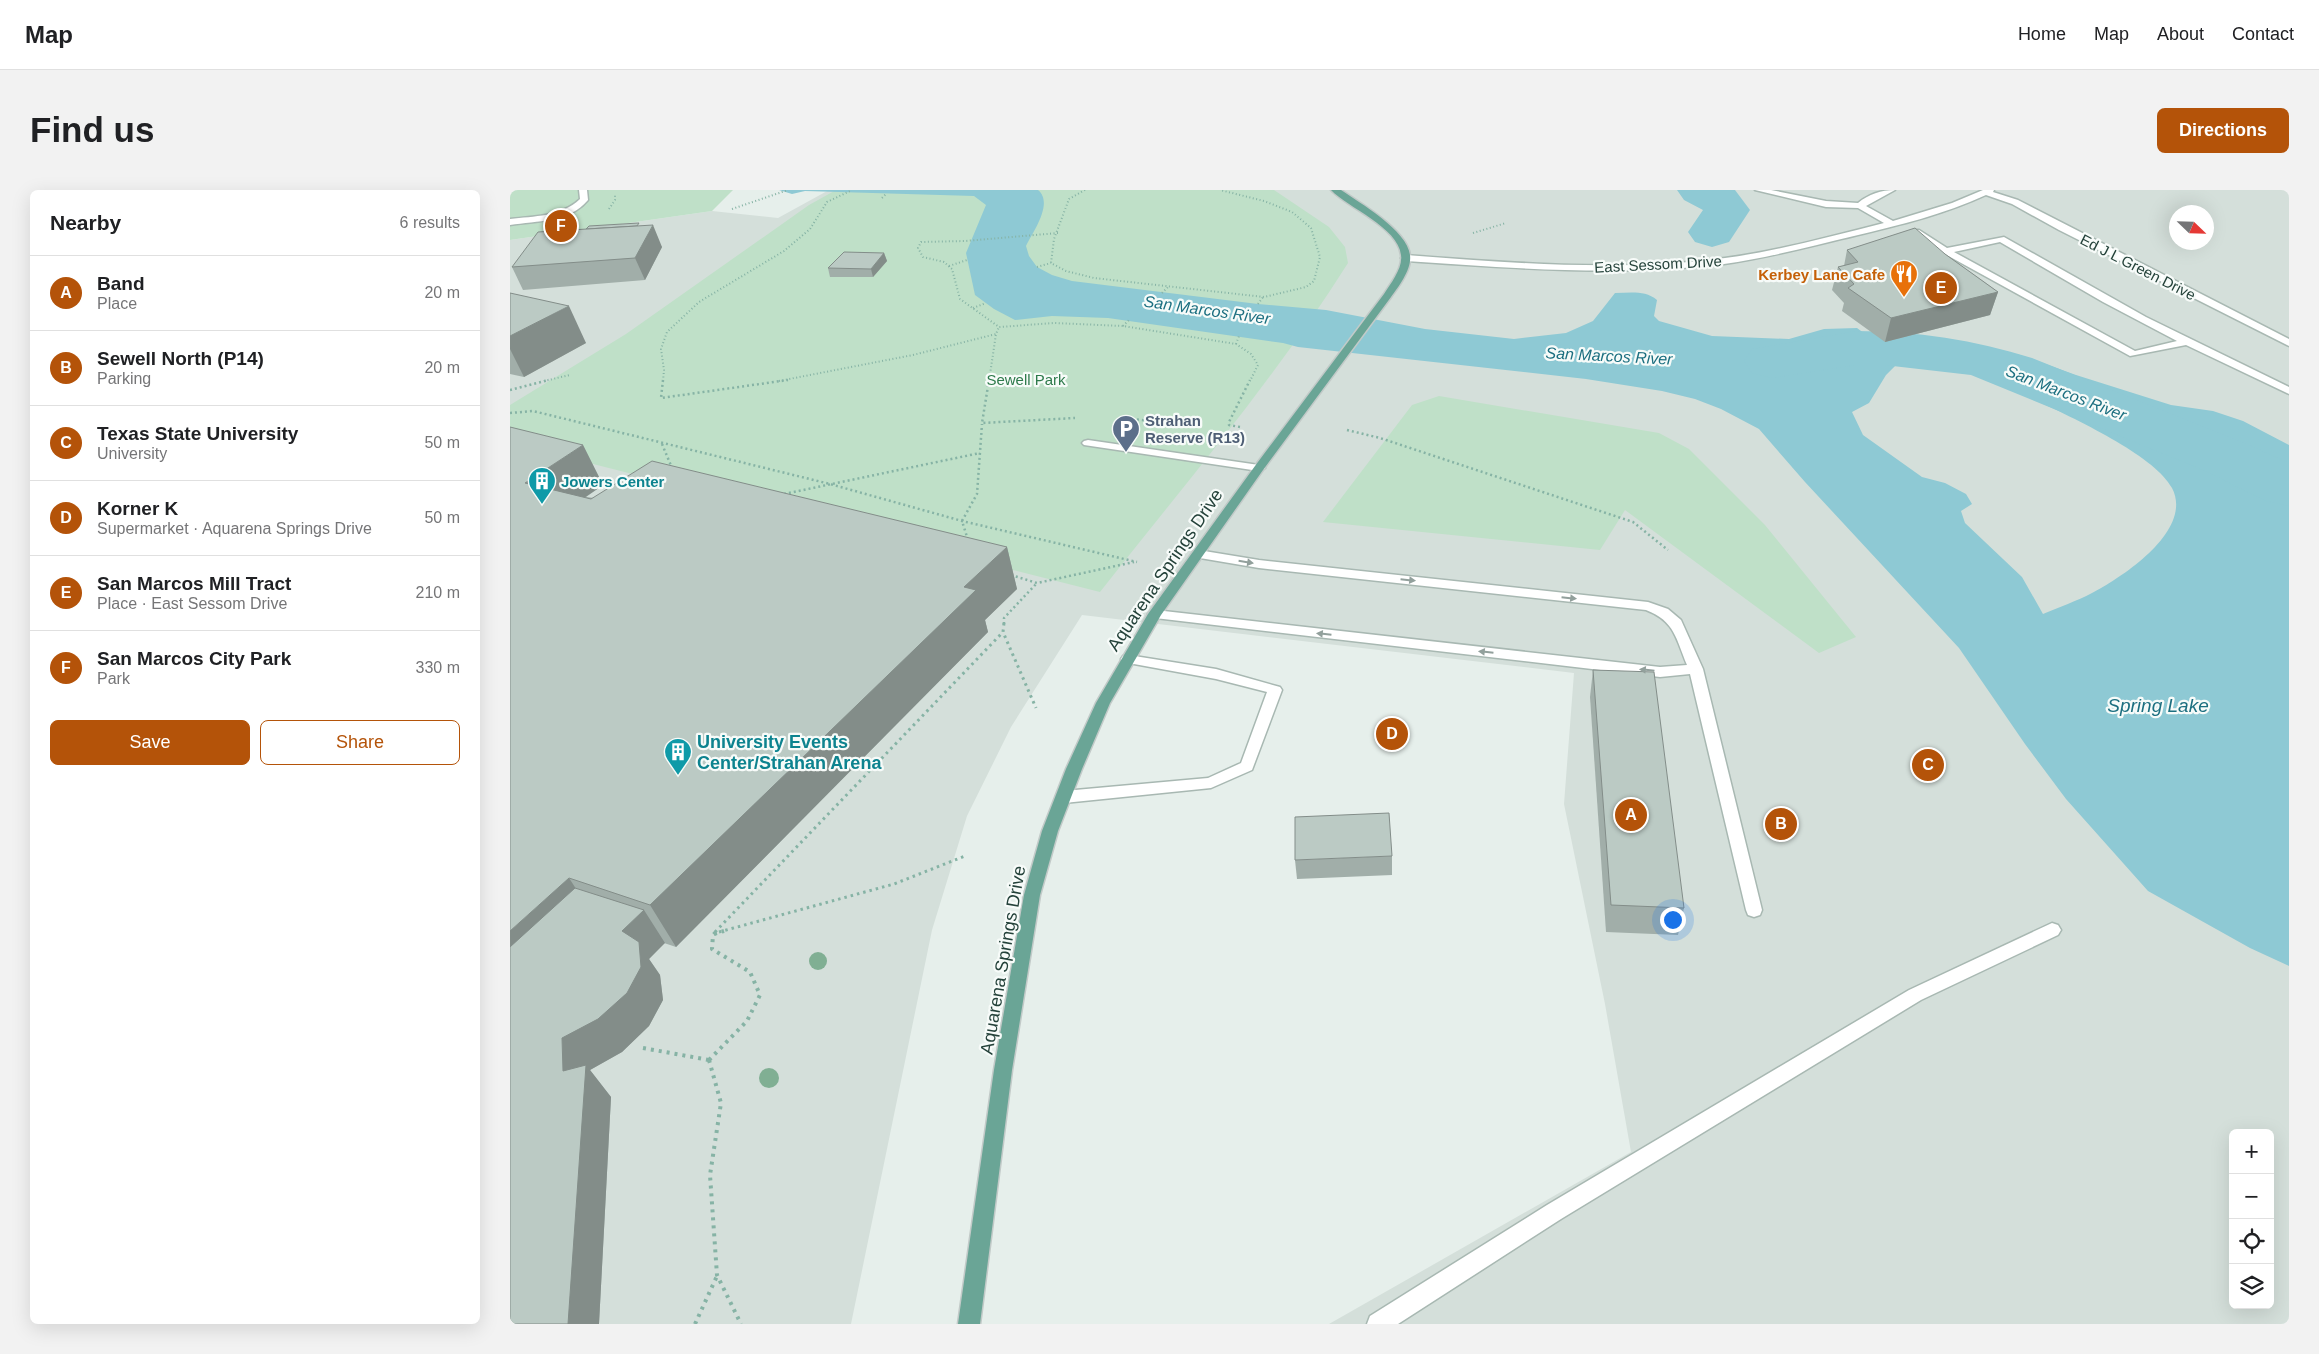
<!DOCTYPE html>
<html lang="en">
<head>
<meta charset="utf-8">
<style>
  body { margin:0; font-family:Arial,sans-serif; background:#f2f2f2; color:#202124 }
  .controls { position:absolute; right:15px; bottom:15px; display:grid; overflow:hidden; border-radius:8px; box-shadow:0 5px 20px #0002 }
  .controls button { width:45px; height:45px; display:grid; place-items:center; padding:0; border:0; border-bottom:1px solid #e0e0e0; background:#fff; color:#202124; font:25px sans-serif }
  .compass { position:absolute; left:1659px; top:15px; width:45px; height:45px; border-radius:50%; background:#fff; box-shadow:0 5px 20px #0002; rotate:113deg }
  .you { position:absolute; left:1162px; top:729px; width:18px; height:18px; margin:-12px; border:4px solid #fff; border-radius:50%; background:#1a73e8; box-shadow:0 0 0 8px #1a73e833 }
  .badge { display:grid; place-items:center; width:32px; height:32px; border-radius:50%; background:#b45309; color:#fff; font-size:16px; font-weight:700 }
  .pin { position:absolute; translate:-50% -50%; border:2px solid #fff; box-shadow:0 1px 5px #0006 }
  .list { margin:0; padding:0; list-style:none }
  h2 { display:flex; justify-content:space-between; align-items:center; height:65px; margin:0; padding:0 20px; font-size:21px }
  h2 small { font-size:16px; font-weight:400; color:#757577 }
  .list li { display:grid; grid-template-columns:32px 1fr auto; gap:15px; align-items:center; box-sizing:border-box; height:75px; padding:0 20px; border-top:1px solid #e0e0e0 }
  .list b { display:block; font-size:19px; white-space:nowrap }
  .list p { margin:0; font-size:16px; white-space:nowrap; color:#757577 }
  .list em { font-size:16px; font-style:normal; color:#757577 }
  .actions { display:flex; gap:10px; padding:15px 20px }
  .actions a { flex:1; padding:11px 0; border:1px solid #b45309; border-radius:8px; text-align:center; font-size:18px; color:#b45309 }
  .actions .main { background:#b45309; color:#fff }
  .icon { flex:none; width:28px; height:28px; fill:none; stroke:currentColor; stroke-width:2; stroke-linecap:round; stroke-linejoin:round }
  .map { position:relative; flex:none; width:1779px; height:1134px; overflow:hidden; border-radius:8px }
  header { display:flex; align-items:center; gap:30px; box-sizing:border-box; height:70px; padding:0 25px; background:#fff; border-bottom:1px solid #e0e0e0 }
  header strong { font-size:24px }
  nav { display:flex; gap:28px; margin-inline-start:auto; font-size:18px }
  .intro { display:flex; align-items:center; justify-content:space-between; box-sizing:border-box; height:120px; padding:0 30px }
  h1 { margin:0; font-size:35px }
  .button { padding:12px 22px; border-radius:8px; background:#b45309; color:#fff; font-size:18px; font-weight:700 }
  main { display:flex; gap:30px; padding:0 30px }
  aside { flex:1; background:#fff; border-radius:8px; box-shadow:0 5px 20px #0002 }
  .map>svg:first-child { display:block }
  .built { fill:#d4dfda; fill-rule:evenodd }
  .green { fill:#bfe0c8 }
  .water { fill:#8ec9d4 }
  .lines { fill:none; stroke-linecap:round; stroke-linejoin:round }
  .river { fill:#8ec9d4; fill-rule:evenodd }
  .minor-casing { stroke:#a8b8b2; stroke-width:3 }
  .major-casing { stroke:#c2cac8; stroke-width:3 }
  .path-far3 { stroke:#86b3a5; stroke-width:2; stroke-dasharray:1 2.5; stroke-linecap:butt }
  .path-far2 { stroke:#86b3a5; stroke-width:2.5; stroke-dasharray:2 3; stroke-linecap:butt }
  .path-far1 { stroke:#86b3a5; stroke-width:3; stroke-dasharray:2.5 4; stroke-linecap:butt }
  .path { stroke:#86b3a5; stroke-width:4; stroke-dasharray:3 5; stroke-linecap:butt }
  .minor { fill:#fff; fill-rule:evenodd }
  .major { fill:#6aa596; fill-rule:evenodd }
  .tree { fill:#80af93 }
  .wall { fill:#a1aea9 }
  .shaded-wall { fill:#838d89 }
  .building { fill:#bbcac4; stroke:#838d89 }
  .oneway { fill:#92a09c }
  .labels { text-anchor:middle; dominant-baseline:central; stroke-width:4.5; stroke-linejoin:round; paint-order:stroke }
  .far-street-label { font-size:15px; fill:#24423a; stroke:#f7fbf9 }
  .far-food-label { font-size:15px; font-weight:bold; fill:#c56008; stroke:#f7fbf9; text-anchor:end }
  .far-park-label { font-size:15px; fill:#2d7a4b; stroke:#f7fbf9 }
  .far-service-label { font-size:15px; font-weight:bold; fill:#4e5e75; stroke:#f7fbf9; text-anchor:start }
  .far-culture-label { font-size:15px; font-weight:bold; fill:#0d838f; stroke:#f7fbf9; text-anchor:start }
  .far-water-label { font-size:16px; font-style:italic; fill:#1c6f80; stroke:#f7fbf9 }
  .street-label { font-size:18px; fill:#24423a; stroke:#f7fbf9 }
  .culture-label { font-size:18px; font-weight:bold; fill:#0d838f; stroke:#f7fbf9; text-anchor:start }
  .water-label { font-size:19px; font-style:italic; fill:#1c6f80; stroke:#f7fbf9 }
</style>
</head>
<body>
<header>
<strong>Map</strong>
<nav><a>Home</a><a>Map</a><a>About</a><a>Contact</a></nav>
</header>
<div class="intro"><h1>Find us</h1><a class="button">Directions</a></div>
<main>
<aside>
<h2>Nearby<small>6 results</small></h2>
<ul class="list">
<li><span class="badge">A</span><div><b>Band</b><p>Place</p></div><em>20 m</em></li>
<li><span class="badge">B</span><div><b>Sewell North (P14)</b><p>Parking</p></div><em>20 m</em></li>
<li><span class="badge">C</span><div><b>Texas State University</b><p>University</p></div><em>50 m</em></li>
<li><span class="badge">D</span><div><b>Korner K</b><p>Supermarket · Aquarena Springs Drive</p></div><em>50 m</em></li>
<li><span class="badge">E</span><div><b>San Marcos Mill Tract</b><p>Place · East Sessom Drive</p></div><em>210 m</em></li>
<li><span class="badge">F</span><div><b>San Marcos City Park</b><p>Park</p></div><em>330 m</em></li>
</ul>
<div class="actions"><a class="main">Save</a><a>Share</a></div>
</aside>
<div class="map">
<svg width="1779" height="1134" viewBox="0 0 1779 1134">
  <rect width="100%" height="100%" fill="#e6efeb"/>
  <path class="built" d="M319,0H1779V1134H819L1121,962L1095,814L1054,614L1064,483L572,425L501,537L457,626L422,740L341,1134H0V50L202,21L268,28ZM1666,22H1696V52H1666ZM1723,943H1760V1115H1723Z"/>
  <g class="green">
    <path d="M0,0H223L202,21L0,50Z"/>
    <path d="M326,0H764L819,37L835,57L838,73C765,189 674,295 590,402L0,253V215L116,144L299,15Z"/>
    <path d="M929,206L1149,243L1179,259L1255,335L1346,447L1309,463L1115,320L1090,360L813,332L902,215Z"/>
  </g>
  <path class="water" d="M269,0H528C544,13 523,42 516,56L519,66L527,77L542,85L562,91L748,114L816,120L915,139L1004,149L1056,143L1083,131L1105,103C1120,103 1135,100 1147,110L1144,126L1149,131L1202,146L1279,149L1314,139L1347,138L1374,158L1387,174L1376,185L1359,213L1342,222L1353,245L1412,287L1435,293L1456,304L1462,314L1451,321L1455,333L1512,387L1533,424C1549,417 1567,411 1582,403C1613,387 1684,340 1662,298C1639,255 1511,206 1465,181L1477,160L1510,165L1566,185L1661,215L1703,221L1733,231L1779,255V776L1740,758L1638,701L1556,609L1515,554L1449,458L1295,292L1249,239L1211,219L1185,209L1152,201L1076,189L788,157L773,153L598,128L542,126L505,130L484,119L465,105L456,63L476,15L464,6L295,1L282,4Z"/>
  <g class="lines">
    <g class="river">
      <path d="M1167,0H1225L1240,20L1219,52L1202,57L1185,52L1178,42L1193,20L1174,10Z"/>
      <path d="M1346,141C1406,141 1465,150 1522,168L1737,254L1779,273V316L1756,311L1693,280L1461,185L1374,175H1346L1262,188L1242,183L1234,171L1242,159Z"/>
    </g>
    <defs>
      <g id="minor">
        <path d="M69,0H77L78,10C60,32 27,31 0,35V29C24,26 51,27 70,9Z"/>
        <path d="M1245,0H1261L1316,11L1348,13C1359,4 1371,0 1385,0L1356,16L1383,31L1442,13L1473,0H1484L1483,2L1508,10L1779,149V156L1549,40L1502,14L1476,5C1433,25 1389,35 1344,46C1301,56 1258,68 1214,74C1108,87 1002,78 896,71L891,68L896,65C1002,73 1109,82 1215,68C1268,61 1322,46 1374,33L1348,18L1316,17Z"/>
        <path d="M1403,40H1409L1437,58L1494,47L1636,127L1779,197V204L1676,155L1620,166L1433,63L1403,44ZM1490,52L1593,112L1667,151L1625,161L1444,62Z"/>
        <path d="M578,250L749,275L755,278L749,281L574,255L572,253L574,251Z"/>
        <path d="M688,360L749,370L1138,412L1158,419L1171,430L1193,479L1252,720L1250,725L1244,727L1238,725L1236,720L1180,484L1150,487L645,428L638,424L645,420L1150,477L1177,475C1166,449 1165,431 1136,420L749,378L684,367L682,364L684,361Z"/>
        <path d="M618,465L706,479L770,497L772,500L742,580L701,598L554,613L549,611L546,607L549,603L554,601L698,588L731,573L757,502L706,489L613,472L611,469L613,466Z"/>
        <path d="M1542,733L1548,735L1551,740L1548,745L1411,810L1051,1029L888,1134H857L860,1126L1037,1015L1399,800Z"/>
      </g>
      <path id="major" d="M821,0H831C850,13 897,40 900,65C902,79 889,96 881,107L753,280L651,425L600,513L572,579L548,641L530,705L502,880L470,1134H448L484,880L514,705L532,641L556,579L586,513L638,424L745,276L874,104C881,93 893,78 891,65C888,37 838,18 821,0Z"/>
    </defs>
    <use href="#minor" class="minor-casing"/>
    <use href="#major" class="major-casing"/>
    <g class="path-far3">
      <path d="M575,0L559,9L544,49L541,73L556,81L584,88L754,107L796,97L804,91L810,67L801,38L782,22L754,11L710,0"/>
      <path d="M372,8L376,4"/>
      <path d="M99,19L105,10V4"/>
      <path d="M222,19L278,0"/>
      <path d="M548,43L455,51L411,52L408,58L413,67L434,72L442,79L450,109L489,137L544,133L613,136L726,154L741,164L748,175L740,191"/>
      <path d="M963,43L996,33"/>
      <path d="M439,76L457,70"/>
      <path d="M527,77L541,73"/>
      <path d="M652,103L658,97"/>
      <path d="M748,114L753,107"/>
      <path d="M463,118L476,113"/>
      <path d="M613,136L619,130"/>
      <path d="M726,154L729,146"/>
      <path d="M34,191L60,185"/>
      <path d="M153,191L154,180L151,159L157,142L189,112L274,61L300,39L317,12L342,0"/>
      <path d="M269,191L403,165L486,144"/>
      <path d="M479,191L486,144L489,137"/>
    </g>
    <g class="path-far2">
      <path d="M153,190L151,208L278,190"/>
      <path d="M479,190L472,233L565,228"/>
      <path d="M0,200L39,190"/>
      <path d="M0,223L23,221L320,294L452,331L627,372"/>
      <path d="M617,228L660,234"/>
      <path d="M730,237L719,235V232L740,190"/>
      <path d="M837,240L870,248L1123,332L1158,360"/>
      <path d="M152,254L162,278"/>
      <path d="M274,304L470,263"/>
      <path d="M458,350L452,331L467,304L472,234"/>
      <path d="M501,385L527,393L624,372"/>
      <path d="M494,434V428L527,393"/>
    </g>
    <g class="path-far1">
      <path d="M494,433L493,442L526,518"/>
      <path d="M205,742L493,442"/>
      <path d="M209,742L384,694L455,666"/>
    </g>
    <g class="path">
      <path d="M204,744L214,741"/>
      <path d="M133,858L199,870"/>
      <path d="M199,870L237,831L250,805L240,782L202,759L203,745L207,741"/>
      <path d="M199,870L211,913L200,985L207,1085L231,1134"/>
      <path d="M185,1134L207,1086"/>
    </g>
    <use href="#minor" class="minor"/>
    <use href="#major" class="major"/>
  </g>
  <g class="tree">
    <circle cx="308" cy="771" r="9"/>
    <circle cx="259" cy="888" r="10"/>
  </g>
  <g class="wall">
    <path d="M130,36L152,57L135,90L13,100L2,77Z"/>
    <path d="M1337,60L1435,64L1488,102L1480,125L1375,152L1332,121L1334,113L1322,100L1328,77L1334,76Z"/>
    <path d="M374,63L377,71L363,87H320L318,78Z"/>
    <path d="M0,103L76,153L14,187L0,184Z"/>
    <path d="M73,255L93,295L76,307L497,357L507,399L475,430L478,442L166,757L154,753L139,769L150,785L153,810L139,836L112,862L80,880L101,907L89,1134H0Z"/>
    <path d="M1083,480L1174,718L1168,745L1096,742L1080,507Z"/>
    <path d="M882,666V685L787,689L785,670Z"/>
  </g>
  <g class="shaded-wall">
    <path d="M143,35L152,57L135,90L125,68Z"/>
    <path d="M374,63L377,71L363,87L361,79Z"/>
    <path d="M1488,102L1480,125L1375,152L1381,128Z"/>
    <path d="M59,116L76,153L14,187L0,159V146Z"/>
    <path d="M73,255L93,295L36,334L15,293Z"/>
    <path d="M497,357L507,399L475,430L478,442L166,757L140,715L454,397Z"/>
    <path d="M59,688L87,731L0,813V741Z"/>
    <path d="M134,720L155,753L139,769L150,785L153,810L139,836L112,862L80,880L101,907L89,1134H58L52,848L112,741Z"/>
  </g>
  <g class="building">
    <path d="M129,33L127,36L76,39L79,36Z"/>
    <path d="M143,35L125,68L2,77L28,42Z"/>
    <path d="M1405,38L1435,64L1488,102L1381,128L1338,98L1344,94L1328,77L1348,72L1337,60Z"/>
    <path d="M334,62L374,63L361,79L318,78Z"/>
    <path d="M0,103L59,116L0,146Z"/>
    <path d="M0,237L73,255L15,293L81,309L142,271L497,357L454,397L466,400L140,715L59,688L0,741Z"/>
    <path d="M1083,480L1144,482L1174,718L1101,715Z"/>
    <path d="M879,623L882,666L785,670V627Z"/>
    <path d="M65,698L134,720L112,741L129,752L131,777L117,803L88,829L52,848L53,881L76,875L58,1134H0V757Z"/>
  </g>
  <defs><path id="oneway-solid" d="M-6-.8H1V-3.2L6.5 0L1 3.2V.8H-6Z" transform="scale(1.25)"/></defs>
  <g class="oneway">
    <use href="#oneway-solid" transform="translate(736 372) rotate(9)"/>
    <use href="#oneway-solid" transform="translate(898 390) rotate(6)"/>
    <use href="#oneway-solid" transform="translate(1059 408) rotate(6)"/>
    <use href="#oneway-solid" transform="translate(814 444) rotate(-174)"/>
    <use href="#oneway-solid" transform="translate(976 462) rotate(-174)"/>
    <use href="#oneway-solid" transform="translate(1137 480) rotate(-174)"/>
  </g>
  <defs>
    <symbol id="restaurant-pin" viewBox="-11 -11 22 30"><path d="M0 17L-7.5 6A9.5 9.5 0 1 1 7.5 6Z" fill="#e8710a" stroke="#f7fbf9"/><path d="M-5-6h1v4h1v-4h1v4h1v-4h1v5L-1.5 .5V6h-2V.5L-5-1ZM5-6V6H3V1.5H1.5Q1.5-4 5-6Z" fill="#fff"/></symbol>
    <symbol id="parking-pin" viewBox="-11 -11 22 30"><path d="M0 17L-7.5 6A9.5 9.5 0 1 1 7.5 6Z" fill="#5c6f8a" stroke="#f7fbf9"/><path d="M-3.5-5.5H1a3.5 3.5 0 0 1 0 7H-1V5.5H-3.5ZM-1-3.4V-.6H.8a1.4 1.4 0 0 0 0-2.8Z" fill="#fff"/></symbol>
    <symbol id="building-pin" viewBox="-11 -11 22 30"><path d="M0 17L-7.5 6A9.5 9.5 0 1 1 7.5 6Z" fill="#0f9aa8" stroke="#f7fbf9"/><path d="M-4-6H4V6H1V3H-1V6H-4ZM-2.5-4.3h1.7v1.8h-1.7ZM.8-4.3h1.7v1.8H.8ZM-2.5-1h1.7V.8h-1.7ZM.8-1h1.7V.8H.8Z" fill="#fff"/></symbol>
  </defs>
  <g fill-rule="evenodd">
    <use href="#restaurant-pin" x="1378" y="68" width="32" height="43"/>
    <use href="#parking-pin" x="600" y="223" width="32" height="43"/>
    <use href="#building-pin" x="16" y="275" width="32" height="43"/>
    <use href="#building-pin" x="152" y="546" width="32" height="43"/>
  </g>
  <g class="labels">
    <g class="far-street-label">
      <text transform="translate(1148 74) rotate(-3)">East Sessom Drive</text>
      <text transform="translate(1628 77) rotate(27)">Ed J L Green Drive</text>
    </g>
    <g class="far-food-label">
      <text x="1375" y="84">Kerbey Lane Cafe</text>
    </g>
    <g class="far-park-label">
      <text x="516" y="189">Sewell Park</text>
    </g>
    <g class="far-service-label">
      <text x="635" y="230">Strahan<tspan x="635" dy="17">Reserve (R13)</tspan></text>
    </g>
    <g class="far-culture-label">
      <text x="51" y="291">Jowers Center</text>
    </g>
    <g class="far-water-label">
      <text transform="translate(697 120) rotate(8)">San Marcos River</text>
      <text transform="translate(1099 166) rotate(3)">San Marcos River</text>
      <text transform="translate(1556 203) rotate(21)">San Marcos River</text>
    </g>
    <g class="street-label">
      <text transform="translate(655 380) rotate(-56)">Aquarena Springs Drive</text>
      <text transform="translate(493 770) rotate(-80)">Aquarena Springs Drive</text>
    </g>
    <g class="culture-label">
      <text x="187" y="552">University Events<tspan x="187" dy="21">Center/Strahan Arena</tspan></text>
    </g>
    <g class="water-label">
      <text x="1648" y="515">Spring Lake</text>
    </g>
  </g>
</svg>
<div class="controls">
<button>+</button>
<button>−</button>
<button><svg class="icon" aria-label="locate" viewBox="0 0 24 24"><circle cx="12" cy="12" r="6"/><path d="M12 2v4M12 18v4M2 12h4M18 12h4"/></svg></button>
<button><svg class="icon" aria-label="layers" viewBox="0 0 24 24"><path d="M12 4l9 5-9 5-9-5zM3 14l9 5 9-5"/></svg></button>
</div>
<svg class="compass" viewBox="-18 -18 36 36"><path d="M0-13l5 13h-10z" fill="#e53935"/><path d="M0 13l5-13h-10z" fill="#757577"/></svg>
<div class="you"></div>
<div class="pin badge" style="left:1121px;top:625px">A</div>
<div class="pin badge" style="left:1271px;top:634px">B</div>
<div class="pin badge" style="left:1418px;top:575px">C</div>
<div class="pin badge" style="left:882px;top:544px">D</div>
<div class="pin badge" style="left:1431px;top:98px">E</div>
<div class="pin badge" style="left:51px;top:36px">F</div>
</div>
</main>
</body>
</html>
